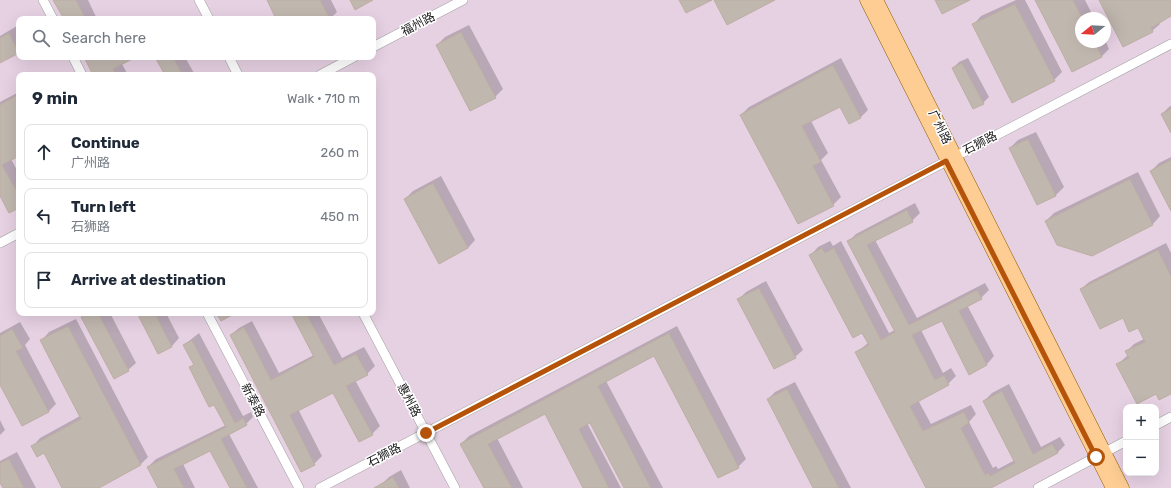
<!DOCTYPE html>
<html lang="en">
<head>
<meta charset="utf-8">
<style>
  body { margin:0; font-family:Rubik,"Noto Sans SC",sans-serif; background:#f2f2f3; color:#1f2937 }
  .controls { position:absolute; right:12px; bottom:12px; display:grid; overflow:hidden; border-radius:8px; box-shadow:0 4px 16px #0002 }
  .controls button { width:36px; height:36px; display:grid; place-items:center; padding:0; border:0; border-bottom:1px solid #e0e1e3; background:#fff; color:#1f2937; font:20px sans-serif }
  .compass { position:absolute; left:1075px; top:12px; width:36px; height:36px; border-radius:50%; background:#fff; box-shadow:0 4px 16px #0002; rotate:252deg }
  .stop { position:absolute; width:12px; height:12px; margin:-9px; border:3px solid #b45309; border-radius:50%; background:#fff }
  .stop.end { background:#b45309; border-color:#fff; box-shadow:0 1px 4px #0008 }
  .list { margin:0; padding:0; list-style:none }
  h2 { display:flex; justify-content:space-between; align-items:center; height:52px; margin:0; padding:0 16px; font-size:17px }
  h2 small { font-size:13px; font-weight:400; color:#747a83 }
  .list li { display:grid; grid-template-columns:26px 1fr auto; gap:12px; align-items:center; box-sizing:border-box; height:56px; margin:0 8px 8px; padding:0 8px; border:1px solid #e0e1e3; border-radius:8px }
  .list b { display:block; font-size:15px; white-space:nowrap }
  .list p { margin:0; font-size:13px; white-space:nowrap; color:#747a83 }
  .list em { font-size:13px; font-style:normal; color:#747a83 }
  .icon { flex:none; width:22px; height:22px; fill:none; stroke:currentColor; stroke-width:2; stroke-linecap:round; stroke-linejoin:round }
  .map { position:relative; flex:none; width:1171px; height:488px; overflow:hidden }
  .search { position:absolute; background:#fff; box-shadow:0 4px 16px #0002; left:16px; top:16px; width:360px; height:44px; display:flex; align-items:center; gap:10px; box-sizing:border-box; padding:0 14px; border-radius:8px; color:#747a83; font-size:15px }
  .panel { position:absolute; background:#fff; box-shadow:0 4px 16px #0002; left:16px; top:72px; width:360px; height:244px; border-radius:8px }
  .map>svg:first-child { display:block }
  .industrial { fill:#e6d1e3; fill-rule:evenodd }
  .shadow { fill:#0003 }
  .building { fill:#c0b7af; stroke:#beada2 }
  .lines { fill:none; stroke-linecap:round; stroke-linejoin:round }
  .minor-casing { stroke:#a1a1a1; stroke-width:10 }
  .major-casing { stroke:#915d00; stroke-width:13 }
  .minor { stroke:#fff; stroke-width:9 }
  .major { stroke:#fdcd94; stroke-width:12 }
  .route { stroke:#b45309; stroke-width:5 }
  .labels { text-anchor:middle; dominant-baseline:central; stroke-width:3; stroke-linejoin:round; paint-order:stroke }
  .street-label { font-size:12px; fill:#1a1a1a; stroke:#fff }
</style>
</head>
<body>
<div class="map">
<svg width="1171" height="488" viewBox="0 0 1171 488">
  <rect width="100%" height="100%" fill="#ede8df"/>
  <path class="industrial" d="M0,0H1171V488H0ZM1081,18H1105V42H1081ZM19,19H373V57H19ZM19,75H373V313H19ZM1126,407H1156V473H1126Z"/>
  <g class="shadow">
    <path d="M55,0H88L97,19H65Z"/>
    <path d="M268,0H331L337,12L330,19H277Z"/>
    <path d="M1016,0H1025L1062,72L1054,80L974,24L981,16Z"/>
    <path d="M1037,0H1085L1094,18H1081V42H1105V40L1109,49L1102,56L1073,71Z"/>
    <path d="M1100,0H1171V15L1159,22L1160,24L1152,31Z"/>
    <path d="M469,25L503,89L495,97L437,45L445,37Z"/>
    <path d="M17,26L19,30V52L0,62V36Z"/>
    <path d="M85,57H134L122,64L128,75H95Z"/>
    <path d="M157,57H185L195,75H166Z"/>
    <path d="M841,58L868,110L860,118L840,106L811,121L828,153L821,160L841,197L833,205L741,115L749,107Z"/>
    <path d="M968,58L989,97L983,103L953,68L959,62Z"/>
    <path d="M19,92V154L11,159L19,174V206L0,193V102Z"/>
    <path d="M1170,106H1171V131L1162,114Z"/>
    <path d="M1036,132L1064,187L1056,195L1038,204L1010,148L1018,140Z"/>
    <path d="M1171,157V209L1151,171L1159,163Z"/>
    <path d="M1138,172L1160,216L1153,224L1092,255L1046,221L1054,213Z"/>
    <path d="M441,176L475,240L468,248L405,199L413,191Z"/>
    <path d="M915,203L920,213L912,221L875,240L917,318L985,283L989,290L981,298L967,305L994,356L987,364L970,373L942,320L921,330L943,373L951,368L956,376L948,384L918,400L931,424L971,405L976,414L969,422L993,468L996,466L998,469L1015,460L984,401L992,393L1009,384L1041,447L1060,437L1065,445L1057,453L987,488H927L857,352L868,343L811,255L818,247L830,241L833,246L841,241L889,333L895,330L848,242L856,234Z"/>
    <path d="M1166,243L1171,253V392L1157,393L1118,364L1128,355L1126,352L1134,344L1144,339L1139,326L1081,289L1089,282Z"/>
    <path d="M766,281L803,350L795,357L738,300L746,292Z"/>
    <path d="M87,313H110L136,363L128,370L83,317Z"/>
    <path d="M138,313H166L179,338L172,346L159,353Z"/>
    <path d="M292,313H318L342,358L364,347L375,366L367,374L355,380L380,426L372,434L333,392L298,409L322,456L314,464L231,335L239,328L252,321L279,373L314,355Z"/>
    <path d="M76,319L148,457L141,464L97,488H64L45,452L33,446L40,438L80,416L42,340L49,332Z"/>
    <path d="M20,322L30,339L25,345L56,404L48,412L0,383V333Z"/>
    <path d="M677,326L746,459L738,467L655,355L606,381L663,488H625L590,421L587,423L621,488H585L545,413L497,438L523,488H485L461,444L469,436Z"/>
    <path d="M199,333L243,416L251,412L253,417L246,424L229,434L258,488H231L210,450L183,464L195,488H159L148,467L156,459L226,425L215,403L190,368L194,364L184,345Z"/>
    <path d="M795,382L851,488H814L768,399L775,392Z"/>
    <path d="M0,420L5,430L0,435Z"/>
    <path d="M17,452L36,488H4L0,481V461Z"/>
    <path d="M401,470L410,488H384L382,484L389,477Z"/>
  </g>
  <g class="building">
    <path d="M53,0H76L86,19H64Z"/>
    <path d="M267,0H320L330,19H276Z"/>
    <path d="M350,0H373L355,10Z"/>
    <path d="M679,0H712L686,13Z"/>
    <path d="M714,0H775L727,25Z"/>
    <path d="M935,0H970L942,14Z"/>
    <path d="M1035,0H1073L1081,15V42H1095L1102,57L1072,72Z"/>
    <path d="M1099,0H1171V16L1151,28L1153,32L1123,47Z"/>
    <path d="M1015,4L1055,81L1012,103L972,24Z"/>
    <path d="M461,32L496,98L470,111L436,45Z"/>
    <path d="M9,33L19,53L0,63V38Z"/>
    <path d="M84,57H136L113,69L116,75H93Z"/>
    <path d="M155,57H173L183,75H165Z"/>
    <path d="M962,63L984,104L973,109L952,68Z"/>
    <path d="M833,65L861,118L849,124L840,107L802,126L821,162L813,166L834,206L798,224L740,115Z"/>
    <path d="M19,94V156L2,165L19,195V208L9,213L0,196V105Z"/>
    <path d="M1171,109V133L1161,114Z"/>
    <path d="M1028,139L1056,196L1037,205L1009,148Z"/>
    <path d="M1171,160V211L1150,171Z"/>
    <path d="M1130,179L1153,225L1092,256L1057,245L1045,221Z"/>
    <path d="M433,183L468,248L439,264L404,199Z"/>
    <path d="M907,210L913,222L867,245L909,325L977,290L982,299L959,311L987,365L969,375L942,321L912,335L935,380L944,375L949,385L910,406L923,431L964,412L969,423L961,428L985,475L988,473L990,476L1015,463L983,401L1002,391L1033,454L1052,444L1058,453L991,488H926L855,352L869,345L862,333L853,338L809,255L822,248L825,253L834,248L881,340L895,332L847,241Z"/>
    <path d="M1158,250L1171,276V394L1159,400L1156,394L1137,404L1116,364L1129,358L1125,351L1145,342L1138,328L1129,332L1123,318L1100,329L1080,289Z"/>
    <path d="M759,288L796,358L774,369L737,299Z"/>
    <path d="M89,313H98L129,371L114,379L81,317Z"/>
    <path d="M137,313H155L172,347L158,354Z"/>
    <path d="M216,313H236L221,321Z"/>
    <path d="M291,313H306L334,365L356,354L368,375L346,386L373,435L359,442L333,393L290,415L315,465L301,472L230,335L244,327L271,380L314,357Z"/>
    <path d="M68,326L141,465L99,488H62L44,453L37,457L31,446L81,419L40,340Z"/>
    <path d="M12,329L23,348L16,351L49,412L22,426L0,385V336Z"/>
    <path d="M669,333L739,468L718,478L654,356L598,386L651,488H624L590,423L579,429L609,488H583L545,414L488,444L512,488H484L460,444Z"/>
    <path d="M192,340L235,423L243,418L247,425L221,439L247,488H230L210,451L174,469L184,488H158L147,467L226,427L214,405L209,407L189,367L194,365L183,345Z"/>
    <path d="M787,389L839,488H813L767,399Z"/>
    <path d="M9,459L24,488H3L0,483V463Z"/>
    <path d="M393,477L399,488H374Z"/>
  </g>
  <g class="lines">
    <defs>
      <g id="minor">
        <path d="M43,0L53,19"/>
        <path d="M199,0L209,19"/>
        <path d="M373,47L463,0"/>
        <path d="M73,57L82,75"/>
        <path d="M229,57L238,75"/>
        <path d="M320,75L354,57"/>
        <path d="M0,243L19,233"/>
        <path d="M207,313L299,488"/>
        <path d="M363,313L455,488"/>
        <path d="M1156,425L1171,417"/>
        <path d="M320,488L1171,44"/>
        <path d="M1038,488L1126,441"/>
      </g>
      <g id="major">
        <path d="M866,0L1112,488"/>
        <path d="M877,0L1123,488"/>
      </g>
    </defs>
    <use href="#minor" class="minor-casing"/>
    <use href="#major" class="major-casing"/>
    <use href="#minor" class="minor"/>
    <use href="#major" class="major"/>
  </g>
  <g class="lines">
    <path class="route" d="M426,433L946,161L1096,457"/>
  </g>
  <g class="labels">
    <g class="street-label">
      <text transform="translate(418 24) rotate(-28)">福州路</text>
      <text transform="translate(940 127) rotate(64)">广州路</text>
      <text transform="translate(980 143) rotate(-27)">石狮路</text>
      <text transform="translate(253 400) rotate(62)">新泰路</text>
      <text transform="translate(409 400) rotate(62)">惠州路</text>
      <text transform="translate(384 455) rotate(-28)">石狮路</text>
    </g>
  </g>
</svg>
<div class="controls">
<button>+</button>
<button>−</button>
</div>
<svg class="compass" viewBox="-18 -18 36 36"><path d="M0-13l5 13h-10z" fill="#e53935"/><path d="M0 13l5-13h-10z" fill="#747a83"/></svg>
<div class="stop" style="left:1096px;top:457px"></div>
<div class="stop end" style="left:426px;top:433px"></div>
<div class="search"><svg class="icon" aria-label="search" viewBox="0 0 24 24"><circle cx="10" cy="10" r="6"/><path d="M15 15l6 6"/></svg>Search here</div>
<section class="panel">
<h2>9 min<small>Walk · 710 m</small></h2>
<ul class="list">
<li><svg class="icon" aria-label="ahead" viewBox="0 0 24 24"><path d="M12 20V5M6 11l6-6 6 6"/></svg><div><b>Continue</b><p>广州路</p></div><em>260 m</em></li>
<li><svg class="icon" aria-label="left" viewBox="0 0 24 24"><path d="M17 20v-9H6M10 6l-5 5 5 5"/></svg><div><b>Turn left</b><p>石狮路</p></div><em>450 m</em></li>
<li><svg class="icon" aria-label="arrive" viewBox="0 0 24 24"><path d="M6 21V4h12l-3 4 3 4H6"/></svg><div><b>Arrive at destination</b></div></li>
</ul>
</section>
</div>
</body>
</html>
